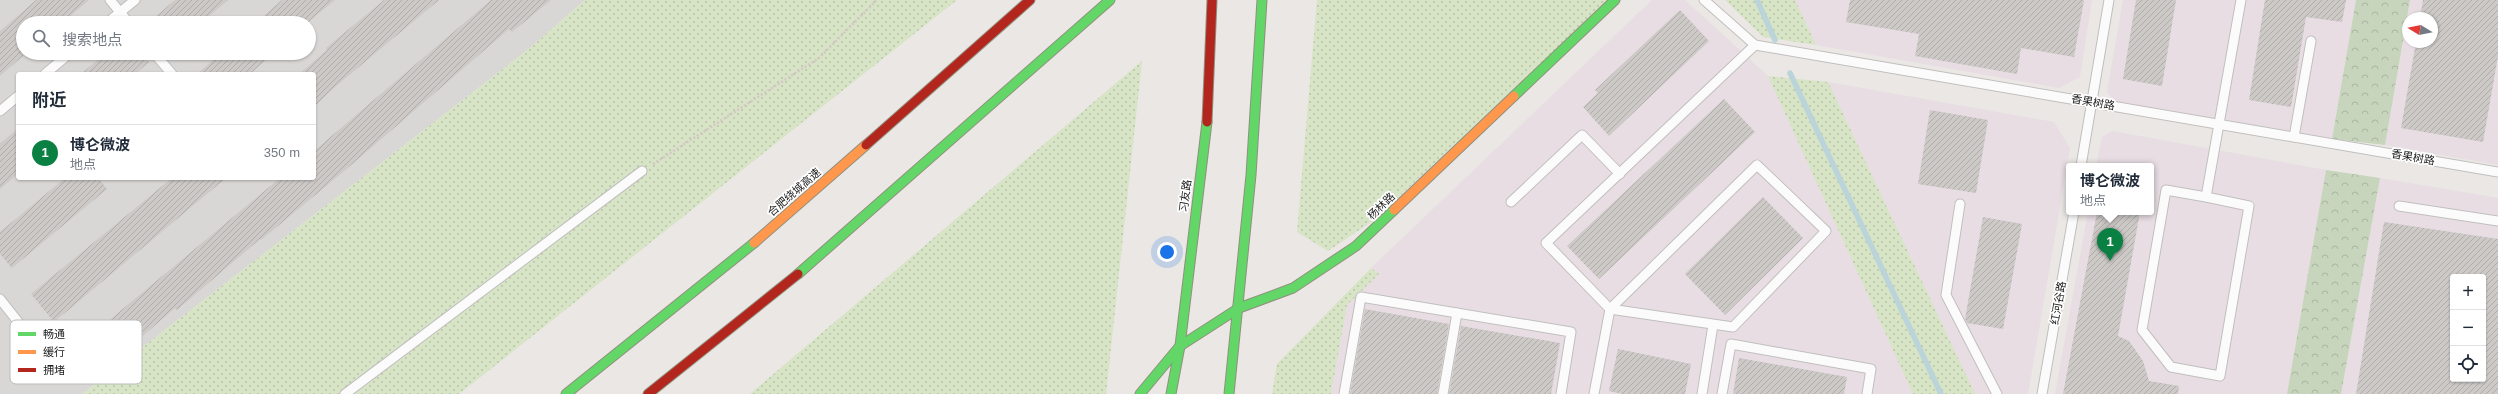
<!DOCTYPE html>
<html lang="zh">
<head>
<meta charset="utf-8">
<style>
  body { margin:0; font-family:Arial,"Noto Sans SC",sans-serif; background:#f6f6f7; color:#1f2937 }
  .controls { position:absolute; right:12px; bottom:12px; display:grid; overflow:hidden; border-radius:4px; box-shadow:0 1px 3px #0004 }
  .controls button { width:36px; height:36px; display:grid; place-items:center; padding:0; border:0; border-bottom:1px solid #e0e1e3; background:#fff; color:#1f2937; font:20px sans-serif }
  .compass { position:absolute; left:2402px; top:12px; width:36px; height:36px; border-radius:50%; background:#fff; box-shadow:0 1px 3px #0004; rotate:280deg }
  .you { position:absolute; left:1167px; top:252px; width:14px; height:14px; margin:-10px; border:3px solid #fff; border-radius:50%; background:#1a73e8; box-shadow:0 0 0 6px #1a73e833 }
  .badge { display:grid; place-items:center; width:26px; height:26px; border-radius:50%; background:#0b8043; color:#fff; font-size:13px; font-weight:700 }
  .pin { position:absolute; translate:-50% -33px; filter:drop-shadow(0 1px 2px #0008) }
  .pin::after { content:''; position:absolute; top:21px; width:14px; height:12px; background:inherit; clip-path:polygon(0 0,100% 0,50% 100%) }
  .popup { position:absolute; left:2066px; top:163px; width:88px; height:52px; box-sizing:border-box; display:grid; place-content:center; border-radius:4px; background:#fff; filter:drop-shadow(0 1px 3px #0005); font-size:13px; white-space:nowrap; color:#747a83 }
  .popup b { font-size:15px; color:#1f2937 }
  .popup::after { content:''; position:absolute; left:50%; top:100%; margin-left:-8px; border:8px solid transparent; border-top-color:#fff }
  .list { margin:0; padding:0; list-style:none }
  h2 { display:flex; justify-content:space-between; align-items:center; height:52px; margin:0; padding:0 16px; font-size:17px }
  h2 small { font-size:13px; font-weight:400; color:#747a83 }
  .list li { display:grid; grid-template-columns:26px 1fr auto; gap:12px; align-items:center; box-sizing:border-box; height:56px; padding:0 16px; border-top:1px solid #e0e1e3 }
  .list b { display:block; font-size:15px; white-space:nowrap }
  .list p { margin:0; font-size:13px; white-space:nowrap; color:#747a83 }
  .list em { font-size:13px; font-style:normal; color:#747a83 }
  .icon { flex:none; width:22px; height:22px; fill:none; stroke:currentColor; stroke-width:2; stroke-linecap:round; stroke-linejoin:round }
  .map { position:relative; flex:none; width:2498px; height:394px; overflow:hidden }
  .search { position:absolute; background:#fff; box-shadow:0 1px 3px #0004; left:16px; top:16px; width:300px; height:44px; display:flex; align-items:center; gap:10px; box-sizing:border-box; padding:0 14px; border-radius:22px; color:#747a83; font-size:15px }
  .panel { position:absolute; background:#fff; box-shadow:0 1px 3px #0004; left:16px; top:72px; width:300px; height:108px; border-radius:4px }
  .map>svg:first-child { display:block }
  .residential { fill:#d9d7d5; fill-rule:evenodd }
  .industrial { fill:#e7dde3; fill-rule:evenodd }
  .grass { fill:url(#grass-dots) }
  .forest { fill:url(#forest-crowns) }
  .lines { fill:none; stroke-linecap:round; stroke-linejoin:round }
  .stream { stroke:#bad4da; stroke-width:5.5 }
  .building { fill:url(#building-hatch); fill-rule:evenodd }
  .lane-casing { stroke:#c1bfbe; stroke-width:11 }
  .fast-casing { stroke:#90907e; stroke-width:11 }
  .slow-casing { stroke:#90907e; stroke-width:11 }
  .jam-casing { stroke:#90907e; stroke-width:11 }
  .path { stroke:#d4c7c6; stroke-width:2.5; stroke-dasharray:2 2; stroke-linecap:butt }
  .lane { stroke:#fcfbfb; stroke-width:9 }
  .fast { stroke:#63d668; stroke-width:9 }
  .slow { stroke:#ff974d; stroke-width:9 }
  .jam { stroke:#b3261e; stroke-width:9 }
  .labels { text-anchor:middle; dominant-baseline:central; stroke-width:3.5; stroke-linejoin:round; paint-order:stroke }
  .street-label { font-size:11px; fill:#1b1b1b; stroke:#fff }
  .key { fill:#fff; stroke:#bbb; stroke-width:1 }
  .key-label { font-size:11px; fill:#1b1b1b }
</style>
</head>
<body>
<div class="map">
<svg width="2498" height="394" viewBox="0 0 2498 394">
  <defs>
    <pattern id="grass-dots" width="8" height="8" patternUnits="userSpaceOnUse"><rect width="8" height="8" fill="#d7e4c5"/><path d="M2 2h.1M6 6h.1" fill="none" stroke="#b8c3a9" stroke-width="1.8" stroke-linecap="round"/></pattern>
    <pattern id="forest-crowns" width="20" height="18" patternUnits="userSpaceOnUse"><rect width="20" height="18" fill="#c6d5bc"/><path d="M2 6a3 3 0 1 1 6 0M12 15a3 3 0 1 1 6 0" fill="none" stroke="#aab6a1"/></pattern>
    <pattern id="building-hatch" width="6" height="6" patternUnits="userSpaceOnUse"><rect width="6" height="6" fill="#ccc9c7"/><path d="M-1 1l2-2M0 6l6-6M5 7l2-2" fill="none" stroke="#afacaa"/></pattern>
  </defs>
  <rect width="100%" height="100%" fill="#eae7e4"/>
  <path class="residential" d="M0,0H585L530,48L82,394H0ZM23,23H309V53H23ZM18,74H314V178H18Z"/>
  <g class="industrial">
    <path d="M1652,0H1685L1768,76L1913,394H1331L1347,305L1379,274L1371,268Z"/>
    <path d="M1795,0H2092L2080,77L2059,88L1816,45Z"/>
    <path d="M2123,0H2356L2332,139L2116,103L2107,92Z"/>
    <path d="M2410,0H2498V165L2385,145ZM2408,18H2432V42H2408Z"/>
    <path d="M1828,82L2054,122L2070,148L2028,394H1975Z"/>
    <path d="M2112,131L2326,170L2287,394H2055L2088,212H2151V166H2096L2102,137Z"/>
    <path d="M2380,178L2498,198V394H2341ZM2453,277H2483V379H2453Z"/>
  </g>
  <g class="grass">
    <path d="M585,0H957L459,394H82L530,48Z"/>
    <path d="M1317,0H1609L1374,220L1328,251L1297,232Z"/>
    <path d="M1725,0H1795L1816,45L1763,37Z"/>
    <path d="M1142,61L1106,394H750Z"/>
    <path d="M1768,76L1828,82L1975,394H1913Z"/>
    <path d="M1371,268L1379,274L1347,305L1331,394H1272L1277,364Z"/>
  </g>
  <g class="forest">
    <path d="M2356,0H2410L2385,145L2332,139Z"/>
    <path d="M2326,170L2380,178L2341,394H2287Z"/>
  </g>
  <g class="lines">
    <g class="stream">
      <path d="M1757,0L1775,40"/>
      <path d="M1790,73L1941,394"/>
    </g>
  </g>
  <g class="building">
    <path d="M36,0H89L62,23H23V56L0,76V31Z"/>
    <path d="M175,0H228L201,23H148Z"/>
    <path d="M282,0H335L307,23H256Z"/>
    <path d="M384,0H439L335,87L314,107V74H299L327,50L326,48Z"/>
    <path d="M491,0H551L512,32L509,29L343,172L261,240L260,239L177,310L175,308L94,378L71,352L280,178H314V151Z"/>
    <path d="M1850,0H2084L2074,57L2021,48L2017,74L1915,56L1919,34L1846,22Z"/>
    <path d="M2136,0H2176L2162,86L2123,79Z"/>
    <path d="M2265,0H2346L2342,22L2306,17L2291,107L2249,100Z"/>
    <path d="M2423,0H2498V56L2483,142L2401,128L2416,42H2432V18H2420Z"/>
    <path d="M1680,10L1709,41L1609,136L1583,107L1598,93L1595,90Z"/>
    <path d="M106,53H141L149,62L135,74H81Z"/>
    <path d="M221,53H274L250,74H197Z"/>
    <path d="M1724,99L1755,132L1599,279L1567,246Z"/>
    <path d="M1930,110L1988,120L1976,193L1918,184Z"/>
    <path d="M18,128V174L0,189V144Z"/>
    <path d="M65,178H98L107,189L12,268L0,254V232Z"/>
    <path d="M172,178H226L54,322L31,294Z"/>
    <path d="M1763,197L1803,238L1725,315L1685,274Z"/>
    <path d="M2097,212H2140L2118,336L2129,341L2143,361L2149,381L2179,386L2178,394H2063Z"/>
    <path d="M1983,217L2022,224L2003,329L1967,323L1965,319Z"/>
    <path d="M2384,222L2498,239V394H2356ZM2453,277H2483V379H2453Z"/>
    <path d="M1365,309L1449,324L1437,394H1350Z"/>
    <path d="M1461,326L1560,343L1551,394H1449Z"/>
    <path d="M1618,349L1691,364L1685,394H1622L1609,391Z"/>
    <path d="M1739,358L1847,377L1844,394H1733Z"/>
  </g>
  <g class="lines">
    <defs>
      <g id="lane">
        <path d="M110,0L129,23"/>
        <path d="M1704,0L1755,45L2498,172"/>
        <path d="M107,23L135,0"/>
        <path d="M154,53L172,74"/>
        <path d="M45,74L70,53"/>
        <path d="M0,111L18,96"/>
        <path d="M2294,137L2311,41"/>
        <path d="M2081,166L2109,0"/>
        <path d="M2206,197L2249,206L2220,376L2171,367L2142,330L2166,190L2206,197L2241,0"/>
        <path d="M1511,202L1582,135L1620,174"/>
        <path d="M1960,204L1946,295L1997,394"/>
        <path d="M2399,206L2498,221"/>
        <path d="M0,299L34,342"/>
        <path d="M345,394L642,171"/>
        <path d="M1344,394L1361,297L1571,332L1561,394"/>
        <path d="M1443,394L1457,313"/>
        <path d="M1594,394L1610,309L1757,165L1826,231L1733,327L1610,309L1546,243L1755,45"/>
        <path d="M1702,394L1713,325"/>
        <path d="M1722,394L1731,344L1871,369L1867,394"/>
        <path d="M2042,394L2074,212"/>
      </g>
      <g id="fast">
        <path d="M1514,96L1615,0"/>
        <path d="M798,274L1110,0"/>
        <path d="M566,394L754,243"/>
        <path d="M1140,394L1180,346L1239,308L1293,288L1356,246L1394,210"/>
        <path d="M1171,394L1180,346L1207,122"/>
        <path d="M1229,394L1251,175L1262,0"/>
      </g>
      <g id="slow">
        <path d="M1394,210L1514,96"/>
        <path d="M754,243L866,145"/>
      </g>
      <g id="jam">
        <path d="M1207,122L1212,0"/>
        <path d="M866,145L1030,0"/>
        <path d="M648,394L798,274"/>
      </g>
    </defs>
    <use href="#lane" class="lane-casing"/>
    <use href="#fast" class="fast-casing"/>
    <use href="#slow" class="slow-casing"/>
    <use href="#jam" class="jam-casing"/>
    <path class="path" d="M653,164L819,58L877,0"/>
    <use href="#lane" class="lane"/>
    <use href="#fast" class="fast"/>
    <use href="#slow" class="slow"/>
    <use href="#jam" class="jam"/>
  </g>
  <g class="labels">
    <g class="street-label">
      <text transform="translate(2093 102) rotate(10)">香果树路</text>
      <text transform="translate(2413 157) rotate(10)">香果树路</text>
      <text transform="translate(794 192) rotate(-41)">合肥绕城高速</text>
      <text transform="translate(1185 196) rotate(-83)">习友路</text>
      <text transform="translate(1381 206) rotate(-44)">杨林路</text>
      <text transform="translate(2058 303) rotate(-80)">红河谷路</text>
    </g>
  </g>
  <rect x="10" y="320" width="132" height="64" rx="6" class="key"/>
  <rect x="18" y="332" width="18" height="4" fill="#63d668"/>
  <rect x="18" y="350" width="18" height="4" fill="#ff974d"/>
  <rect x="18" y="368" width="18" height="4" fill="#b3261e"/>
  <g class="key-label">
    <text x="43" y="338">畅通</text>
    <text x="43" y="356">缓行</text>
    <text x="43" y="374">拥堵</text>
  </g>
</svg>
<div class="controls">
<button>+</button>
<button>−</button>
<button><svg class="icon" aria-label="locate" viewBox="0 0 24 24"><circle cx="12" cy="12" r="6"/><path d="M12 2v4M12 18v4M2 12h4M18 12h4"/></svg></button>
</div>
<svg class="compass" viewBox="-18 -18 36 36"><path d="M0-13l5 13h-10z" fill="#e53935"/><path d="M0 13l5-13h-10z" fill="#747a83"/></svg>
<div class="you"></div>
<div class="pin badge" style="left:2110px;top:261px">1</div>
<div class="popup"><b>博仑微波</b>地点</div>
<div class="search"><svg class="icon" aria-label="search" viewBox="0 0 24 24"><circle cx="10" cy="10" r="6"/><path d="M15 15l6 6"/></svg>搜索地点</div>
<section class="panel">
<h2>附近<small></small></h2>
<ul class="list">
<li><span class="badge">1</span><div><b>博仑微波</b><p>地点</p></div><em>350 m</em></li>
</ul>
</section>
</div>
</body>
</html>
